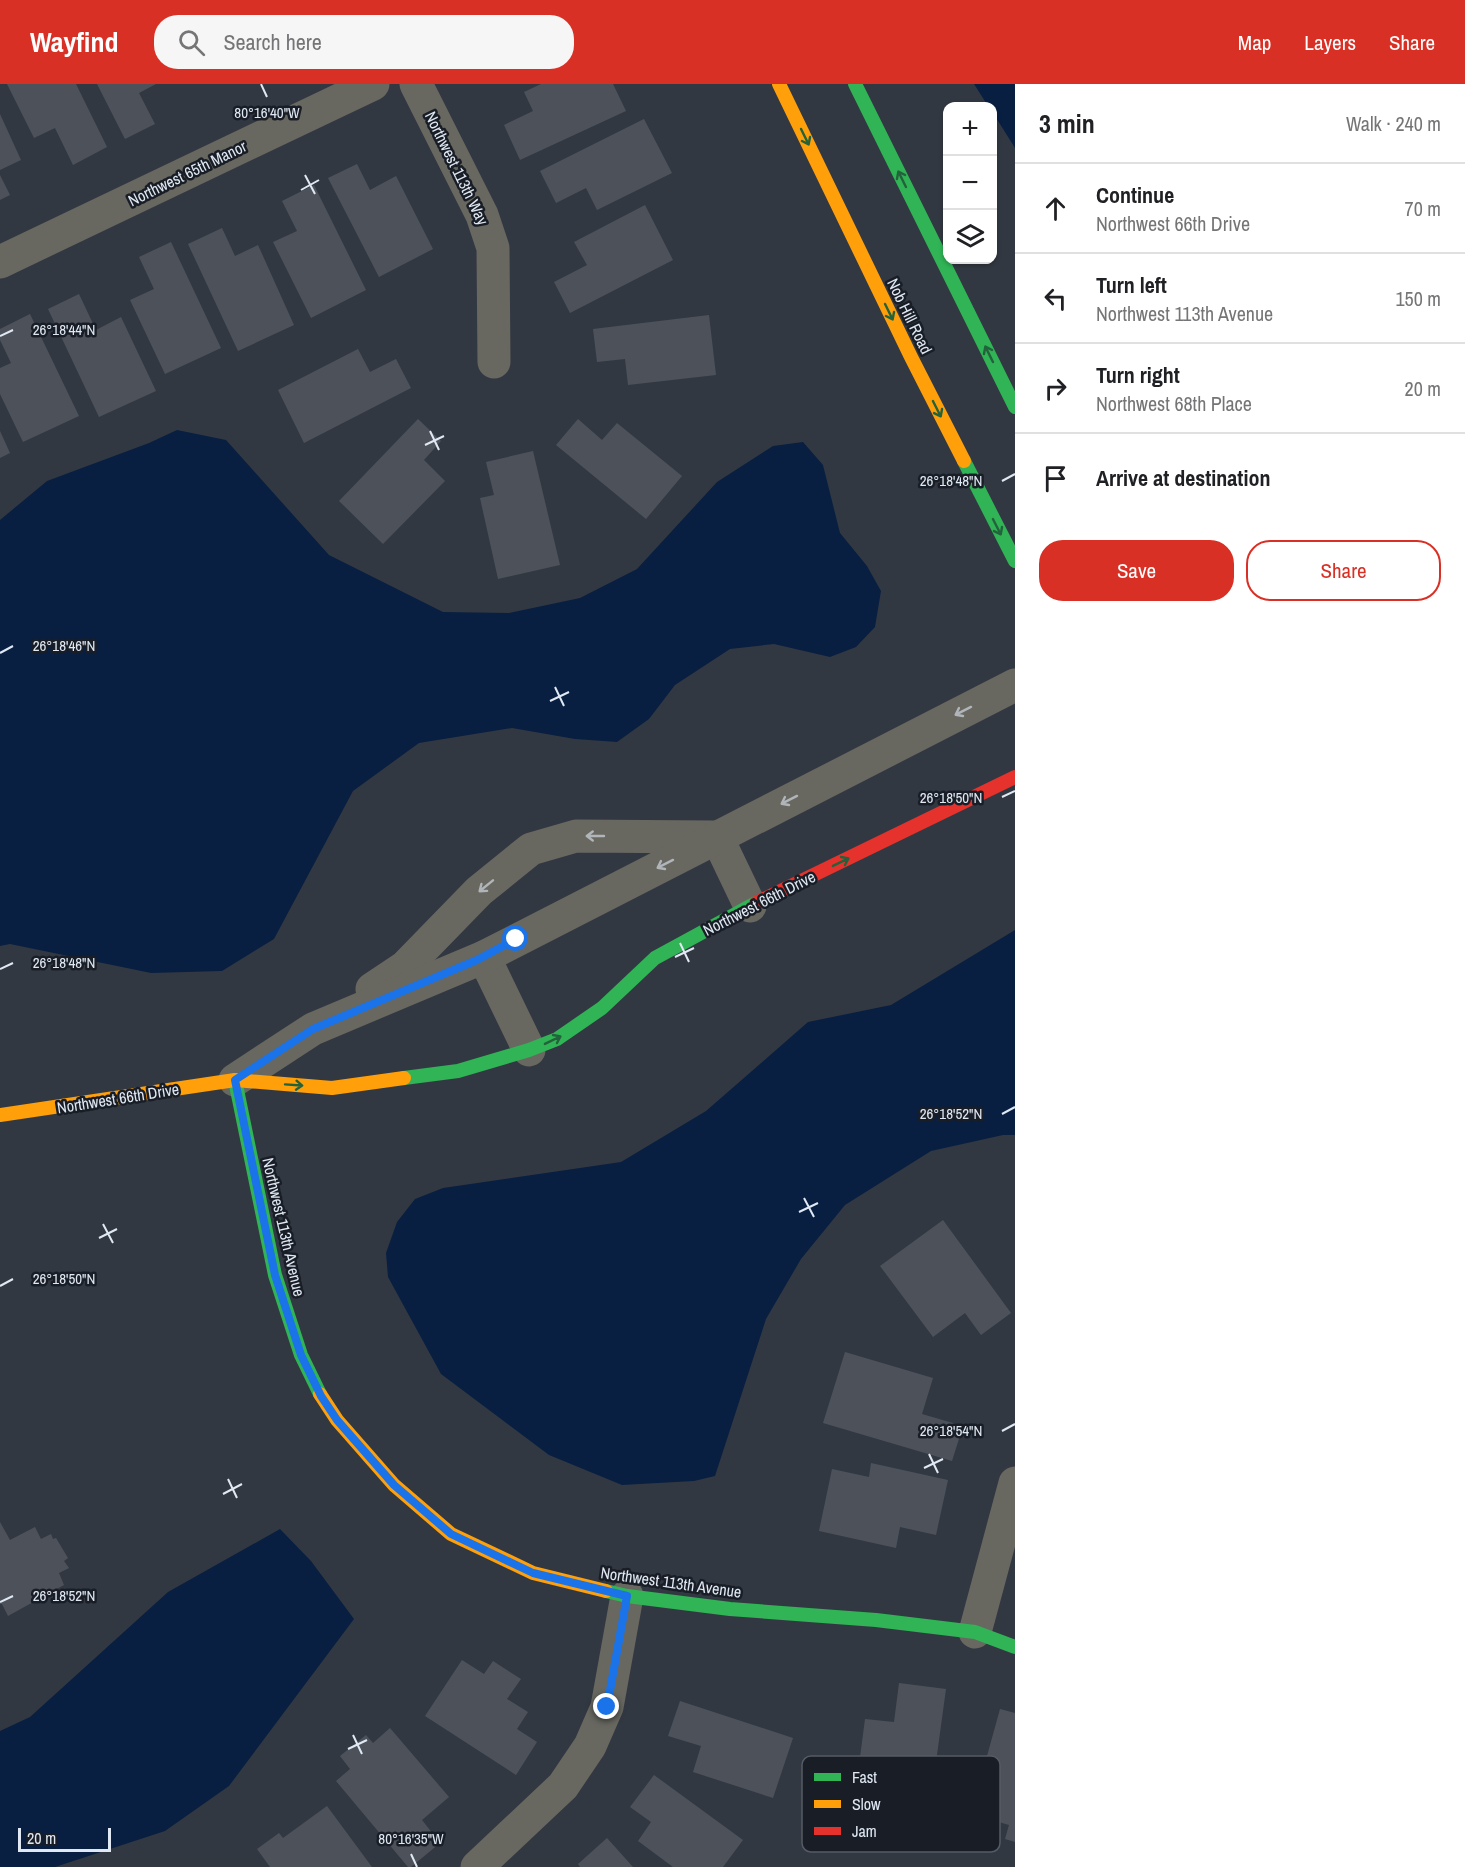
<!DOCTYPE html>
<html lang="en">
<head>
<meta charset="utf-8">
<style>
  body { margin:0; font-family:"Archivo Narrow",sans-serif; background:#f6f6f6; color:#202124 }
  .controls { position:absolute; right:18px; top:18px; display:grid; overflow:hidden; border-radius:12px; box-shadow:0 2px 4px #0004 }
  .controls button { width:54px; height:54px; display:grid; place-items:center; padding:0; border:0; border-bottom:2px solid #e0e0e0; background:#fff; color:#202124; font:30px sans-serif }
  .scale { position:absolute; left:18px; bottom:15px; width:93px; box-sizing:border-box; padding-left:6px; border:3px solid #e0e8f3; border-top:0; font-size:16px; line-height:21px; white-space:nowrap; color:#e0e8f3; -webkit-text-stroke:4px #191e26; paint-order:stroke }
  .stop { position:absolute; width:18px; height:18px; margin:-14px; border:4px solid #1a73e8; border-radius:50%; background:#fff }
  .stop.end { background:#1a73e8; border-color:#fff; box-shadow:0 2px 6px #0008 }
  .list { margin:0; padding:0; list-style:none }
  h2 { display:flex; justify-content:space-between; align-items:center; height:78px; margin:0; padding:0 24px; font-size:26px }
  h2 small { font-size:20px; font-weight:400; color:#757577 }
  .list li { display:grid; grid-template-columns:39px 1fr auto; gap:18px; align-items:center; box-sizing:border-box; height:90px; padding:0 24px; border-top:2px solid #e0e0e0 }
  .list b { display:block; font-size:22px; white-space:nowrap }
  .list p { margin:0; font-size:20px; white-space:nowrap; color:#757577 }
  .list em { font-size:20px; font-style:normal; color:#757577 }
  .actions { display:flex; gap:12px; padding:18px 24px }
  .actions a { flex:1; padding:14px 0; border:2px solid #d93025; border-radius:24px; text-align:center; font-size:21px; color:#d93025 }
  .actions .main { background:#d93025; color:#fff }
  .icon { flex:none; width:33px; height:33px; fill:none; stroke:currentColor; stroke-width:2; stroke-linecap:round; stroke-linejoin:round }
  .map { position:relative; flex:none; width:1015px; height:1783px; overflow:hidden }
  header { display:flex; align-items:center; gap:36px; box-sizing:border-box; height:84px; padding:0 30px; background:#d93025; color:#fff }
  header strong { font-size:28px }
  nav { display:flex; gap:33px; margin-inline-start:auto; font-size:21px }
  .search { width:420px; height:54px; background:#f6f6f6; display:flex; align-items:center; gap:15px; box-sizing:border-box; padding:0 21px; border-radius:24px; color:#757577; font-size:22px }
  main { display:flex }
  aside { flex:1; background:#fff }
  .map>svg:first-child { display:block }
  .water { fill:#081f41 }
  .building { fill:#4d525a }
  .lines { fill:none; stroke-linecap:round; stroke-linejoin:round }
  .street { stroke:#686861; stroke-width:33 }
  .fast { stroke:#30b455; stroke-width:14 }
  .slow { stroke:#ff9f0a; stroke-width:14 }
  .jam { stroke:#e5322d; stroke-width:14 }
  .oneway { stroke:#23623b }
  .oneway2 { stroke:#b0b5b9 }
  .route { stroke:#1a73e8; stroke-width:8 }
  .ticks { fill:none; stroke:#e0e8f3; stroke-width:2 }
  .labels { text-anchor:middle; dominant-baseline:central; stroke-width:5; stroke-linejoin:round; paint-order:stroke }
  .street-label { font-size:16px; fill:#e0e8f3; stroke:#191e26 }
  .key { fill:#191e26; stroke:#555b64; stroke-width:1.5 }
  .key-label { font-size:16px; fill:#e0e8f3 }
  .ticks-label { font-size:15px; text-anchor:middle; fill:#e0e8f3; stroke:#191e26; stroke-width:5; stroke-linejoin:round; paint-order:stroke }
</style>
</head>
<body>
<header>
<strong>Wayfind</strong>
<div class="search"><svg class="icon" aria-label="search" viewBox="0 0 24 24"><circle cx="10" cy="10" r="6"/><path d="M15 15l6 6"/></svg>Search here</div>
<nav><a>Map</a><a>Layers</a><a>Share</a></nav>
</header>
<main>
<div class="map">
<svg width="1015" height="1783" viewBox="0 0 1015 1783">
  <rect width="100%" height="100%" fill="#323842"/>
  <g class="water">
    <path d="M974,0H1015V64L993,29L992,22H988Z"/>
    <path d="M177,346L226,356L329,471L443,528L509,529L580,514L637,485L717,398L773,362L803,358L823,381L840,449L867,482L881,507L875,543L856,563L830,573L774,560L730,565L675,601L649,635L617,658L575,655L512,644L419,659L353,707L274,855L222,887L151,889L10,860L0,862V436L47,397L149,359Z"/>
    <path d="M1015,846V1051H1003L931,1067L845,1121L801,1175L766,1235L715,1392L694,1397L622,1401L549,1371L441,1290L388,1193L386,1169L397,1138L415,1115L443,1104L621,1078L706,1027L808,938L891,921Z"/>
    <path d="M280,1445L311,1477L354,1535L229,1702L165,1747L55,1783H0V1647L30,1633L168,1508Z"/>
  </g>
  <g class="building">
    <path d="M7,0H76L107,63L73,81L55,44L34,54Z"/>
    <path d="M97,0H156L139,9L155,40L125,55Z"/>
    <path d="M541,0H613L626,27L520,76L504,41L533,27L524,8Z"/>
    <path d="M0,30L21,76L0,86Z"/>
    <path d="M644,35L672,89L597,126L586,104L556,119L540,87Z"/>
    <path d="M357,80L370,106L396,92L433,165L379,193L328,94Z"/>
    <path d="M0,91L10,111L0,116Z"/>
    <path d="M314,101L366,206L311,234L273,158L297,147L282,117Z"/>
    <path d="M645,121L673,176L570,229L554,198L587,181L574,158Z"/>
    <path d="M222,144L235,172L258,161L294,241L238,267L188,160Z"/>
    <path d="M171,158L221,264L165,290L130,216L154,205L139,173Z"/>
    <path d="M79,210L96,246L121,233L156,307L99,333L48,225Z"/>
    <path d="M30,230L79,332L23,358L0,310V284L11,279L0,256V245Z"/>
    <path d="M709,231L716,291L628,301L625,275L597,278L593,245Z"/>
    <path d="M358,265L370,288L396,275L411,304L304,359L278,306Z"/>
    <path d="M418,335L441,357L424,376L445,397L383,460L339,417Z"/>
    <path d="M578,335L602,356L617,339L682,392L646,435L556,361Z"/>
    <path d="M0,347L10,369L0,374Z"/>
    <path d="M533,367L560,481L498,495L480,414L494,411L486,378Z"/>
    <path d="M943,1136L1011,1229L981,1251L965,1229L933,1253L880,1182Z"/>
    <path d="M845,1268L933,1294L922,1330L963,1342L952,1377L823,1339Z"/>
    <path d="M871,1379L948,1396L936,1451L900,1443L896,1464L819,1447L832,1385L869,1393Z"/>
    <path d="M0,1438L10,1456L35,1443L41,1455L51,1450L53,1455L56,1454L68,1474L64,1477L69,1484L59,1489L64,1501L8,1532L2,1520H0Z"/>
    <path d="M462,1576L484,1590L493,1577L521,1595L507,1615L528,1628L517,1645L537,1658L516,1691L425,1632Z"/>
    <path d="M899,1599L946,1605L930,1722L855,1712L865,1635L894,1638Z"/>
    <path d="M680,1617L793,1654L773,1714L693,1688L701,1662L668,1652Z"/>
    <path d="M1000,1625L1015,1629V1758L1005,1755L1009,1741L971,1730Z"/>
    <path d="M390,1644L449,1713L422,1736L440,1759L411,1783H408L336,1697L350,1685L340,1672L366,1651L373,1659Z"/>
    <path d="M654,1691L743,1756L723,1783H673L638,1757L651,1738L630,1723Z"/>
    <path d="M327,1722L372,1783H270L257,1765L279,1749L283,1754Z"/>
    <path d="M607,1754L633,1783H580L578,1780Z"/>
  </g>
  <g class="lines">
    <g class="street">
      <path d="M416,0L482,131L493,164L494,278"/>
      <path d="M0,178L373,0"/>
      <path d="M717,753L750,822"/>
      <path d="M484,873L529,966"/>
      <path d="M372,905L405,883L479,807L531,765L576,752L712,753"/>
      <path d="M235,996L313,945L484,873L1015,601"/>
      <path d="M975,1548L1015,1399"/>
      <path d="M477,1783L563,1702L590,1662L607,1623L627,1512"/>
    </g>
    <g class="fast">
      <path d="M855,0L1015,323"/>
      <path d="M964,377L1015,477"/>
      <path d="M404,994L458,987L529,966L557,955L602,924L655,874L756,819"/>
      <path d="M235,996L275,1191L301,1271L320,1310"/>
      <path d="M606,1507L627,1512L730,1525L876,1536L975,1548L1015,1563"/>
    </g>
    <g class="slow">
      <path d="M779,0L911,273L964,377"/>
      <path d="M0,1031L235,996L332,1004L404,994"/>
      <path d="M320,1310L337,1336L394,1401L451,1450L533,1489L606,1507"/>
    </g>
    <path class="jam" d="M756,819L1015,693"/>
  </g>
  <defs><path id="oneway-shaft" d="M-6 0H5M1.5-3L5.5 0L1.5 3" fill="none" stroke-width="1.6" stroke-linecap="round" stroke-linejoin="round" transform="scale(1.5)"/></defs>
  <g class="oneway">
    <use href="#oneway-shaft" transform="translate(805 53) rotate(64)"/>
    <use href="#oneway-shaft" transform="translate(902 95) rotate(-116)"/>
    <use href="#oneway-shaft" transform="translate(889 228) rotate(64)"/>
    <use href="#oneway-shaft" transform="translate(989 270) rotate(-116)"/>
    <use href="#oneway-shaft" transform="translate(937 325) rotate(63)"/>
    <use href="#oneway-shaft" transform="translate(997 443) rotate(63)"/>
    <use href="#oneway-shaft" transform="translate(841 778) rotate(-26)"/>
    <use href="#oneway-shaft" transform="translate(553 956) rotate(-26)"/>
    <use href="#oneway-shaft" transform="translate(294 1001) rotate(4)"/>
  </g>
  <g class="oneway2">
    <use href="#oneway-shaft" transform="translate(963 627) rotate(153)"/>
    <use href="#oneway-shaft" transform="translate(789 716) rotate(153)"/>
    <use href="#oneway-shaft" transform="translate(595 752) rotate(-180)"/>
    <use href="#oneway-shaft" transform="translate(665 780) rotate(153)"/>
    <use href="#oneway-shaft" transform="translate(486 802) rotate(141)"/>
  </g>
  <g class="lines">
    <path class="route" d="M516,855L477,876L313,945L235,996L275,1191L301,1271L321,1312L337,1336L394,1401L451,1450L533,1489L627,1512L607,1623"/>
  </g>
  <path class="ticks" d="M261,0L267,13M305,91L315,110M301,106L319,96M0,252L13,246M430,347L439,366M425,361L444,352M1002,397L1015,390M0,569L13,562M555,603L564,622M550,617L569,608M1002,713L1015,707M680,859L689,878M675,873L694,864M0,885L13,879M1002,1030L1015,1023M804,1114L814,1133M799,1128L818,1119M103,1140L113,1159M99,1154L117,1145M0,1202L13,1195M1002,1347L1015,1340M929,1370L938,1389M924,1384L943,1375M228,1395L237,1414M223,1410L242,1400M0,1518L13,1512M353,1651L362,1670M348,1665L367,1656M411,1770L417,1783"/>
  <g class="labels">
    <g class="street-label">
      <text transform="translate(457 84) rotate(64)">Northwest 113th Way</text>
      <text transform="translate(187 89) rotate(-26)">Northwest 65th Manor</text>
      <text transform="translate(910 232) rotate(64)">Nob Hill Road</text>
      <text transform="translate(759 819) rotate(-27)">Northwest 66th Drive</text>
      <text transform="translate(118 1014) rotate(-9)">Northwest 66th Drive</text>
      <text transform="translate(284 1143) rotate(77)">Northwest 113th Avenue</text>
      <text transform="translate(671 1498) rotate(8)">Northwest 113th Avenue</text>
    </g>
  </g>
  <rect x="802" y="1672" width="198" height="96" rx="9" class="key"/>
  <rect x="814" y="1689" width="27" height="8" fill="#30b455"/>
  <rect x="814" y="1716" width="27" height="8" fill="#ff9f0a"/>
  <rect x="814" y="1743" width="27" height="8" fill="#e5322d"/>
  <g class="key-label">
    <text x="852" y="1699">Fast</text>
    <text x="852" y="1726">Slow</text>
    <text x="852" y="1753">Jam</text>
  </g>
  <g class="ticks-label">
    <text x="267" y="34">80°16'40"W</text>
    <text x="64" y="251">26°18'44"N</text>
    <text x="951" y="402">26°18'48"N</text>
    <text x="64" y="567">26°18'46"N</text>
    <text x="951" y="719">26°18'50"N</text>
    <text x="64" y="884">26°18'48"N</text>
    <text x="951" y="1035">26°18'52"N</text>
    <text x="64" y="1200">26°18'50"N</text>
    <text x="951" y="1352">26°18'54"N</text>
    <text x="64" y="1517">26°18'52"N</text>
    <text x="411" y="1760">80°16'35"W</text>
  </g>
</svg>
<div class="controls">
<button>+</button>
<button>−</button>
<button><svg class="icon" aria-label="layers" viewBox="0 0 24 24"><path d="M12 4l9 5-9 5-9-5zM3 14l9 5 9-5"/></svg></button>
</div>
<div class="scale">20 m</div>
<div class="stop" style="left:516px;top:855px"></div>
<div class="stop end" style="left:607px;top:1623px"></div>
</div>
<aside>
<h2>3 min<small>Walk · 240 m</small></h2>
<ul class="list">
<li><svg class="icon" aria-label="ahead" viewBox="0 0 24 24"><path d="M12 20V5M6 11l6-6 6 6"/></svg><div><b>Continue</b><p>Northwest 66th Drive</p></div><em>70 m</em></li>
<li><svg class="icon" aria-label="left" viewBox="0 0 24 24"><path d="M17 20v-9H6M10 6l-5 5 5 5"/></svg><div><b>Turn left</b><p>Northwest 113th Avenue</p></div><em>150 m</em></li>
<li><svg class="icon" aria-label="right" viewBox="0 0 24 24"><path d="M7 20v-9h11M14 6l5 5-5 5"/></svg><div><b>Turn right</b><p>Northwest 68th Place</p></div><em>20 m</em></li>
<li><svg class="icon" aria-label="arrive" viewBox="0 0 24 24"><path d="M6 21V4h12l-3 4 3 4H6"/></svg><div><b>Arrive at destination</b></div></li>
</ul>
<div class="actions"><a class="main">Save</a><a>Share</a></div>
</aside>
</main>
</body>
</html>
